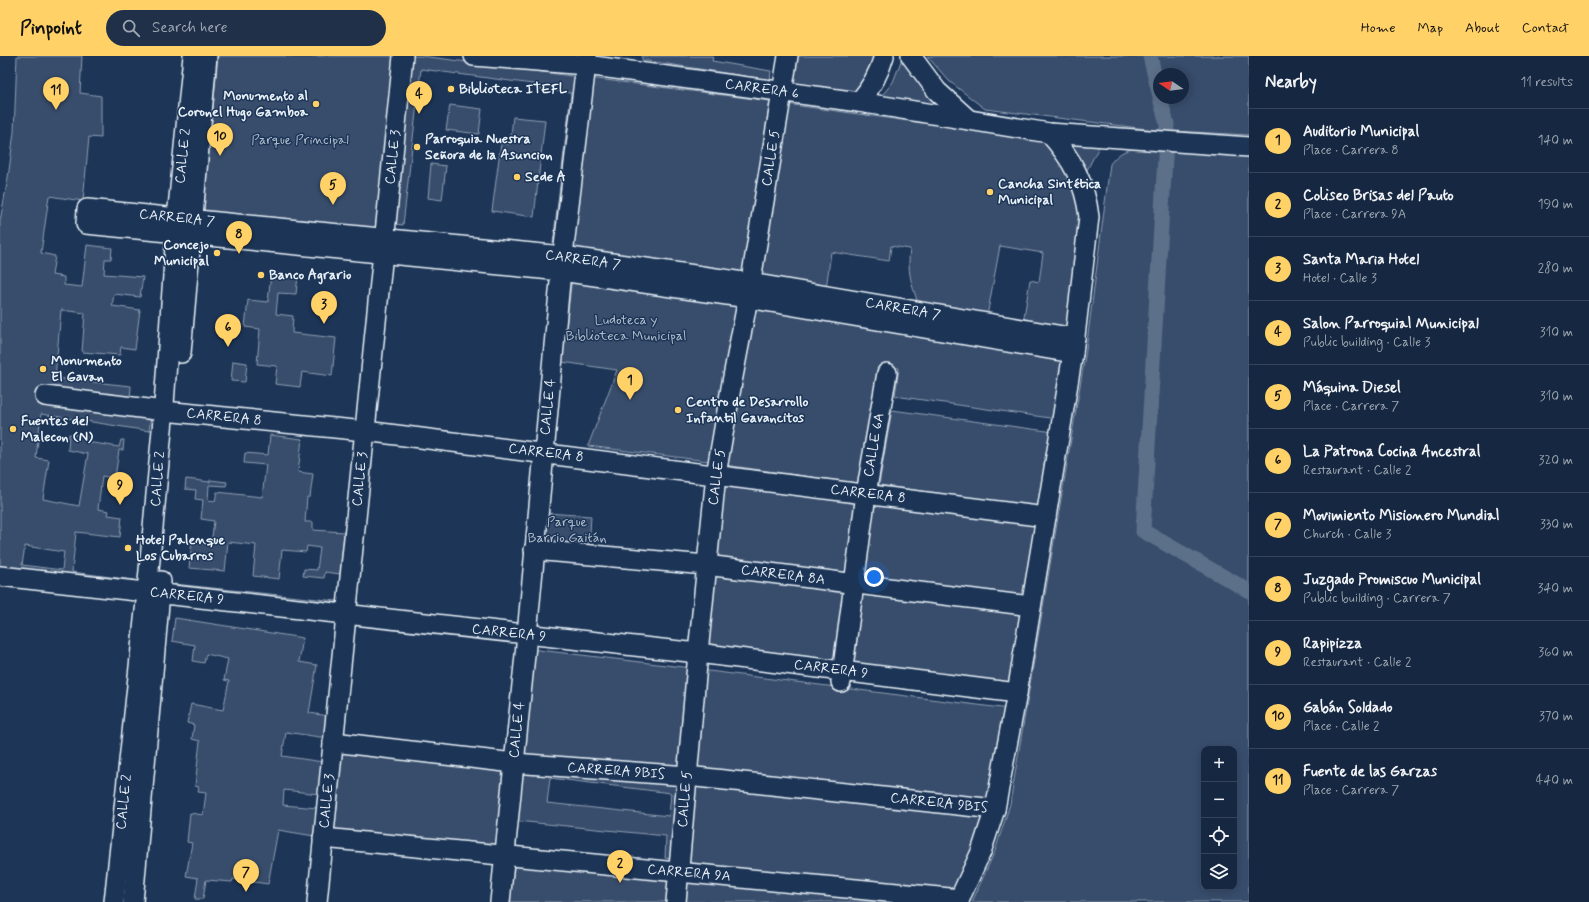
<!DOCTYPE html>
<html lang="en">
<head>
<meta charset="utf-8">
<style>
  body { margin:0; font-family:Mynerve,sans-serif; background:#1f3048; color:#f1f3f6 }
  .controls { position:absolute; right:12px; bottom:12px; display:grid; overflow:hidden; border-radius:8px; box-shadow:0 2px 10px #0003 }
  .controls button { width:36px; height:36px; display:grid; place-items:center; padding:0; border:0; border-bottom:1px solid #35445a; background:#162841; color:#f1f3f6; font:20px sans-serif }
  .compass { position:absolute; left:1153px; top:12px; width:36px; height:36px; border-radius:50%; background:#162841; box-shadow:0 2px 10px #0003; rotate:283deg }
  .you { position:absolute; left:874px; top:521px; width:14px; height:14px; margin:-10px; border:3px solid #fff; border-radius:50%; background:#1a73e8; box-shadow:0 0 0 6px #1a73e833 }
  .badge { display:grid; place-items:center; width:26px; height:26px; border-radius:50%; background:#ffd166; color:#111; font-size:13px; font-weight:700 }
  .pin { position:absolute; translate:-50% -33px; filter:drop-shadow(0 1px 2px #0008) }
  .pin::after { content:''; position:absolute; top:21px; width:14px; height:12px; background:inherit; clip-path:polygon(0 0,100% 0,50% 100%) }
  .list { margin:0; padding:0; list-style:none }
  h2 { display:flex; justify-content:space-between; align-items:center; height:52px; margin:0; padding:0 16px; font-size:17px }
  h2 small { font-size:13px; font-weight:400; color:#9ea6b1 }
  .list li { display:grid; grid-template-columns:26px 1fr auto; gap:12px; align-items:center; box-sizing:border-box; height:64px; padding:0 16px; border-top:1px solid #35445a }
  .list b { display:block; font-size:15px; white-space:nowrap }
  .list p { margin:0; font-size:13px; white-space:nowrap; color:#9ea6b1 }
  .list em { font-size:13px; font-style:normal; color:#9ea6b1 }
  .icon { flex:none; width:22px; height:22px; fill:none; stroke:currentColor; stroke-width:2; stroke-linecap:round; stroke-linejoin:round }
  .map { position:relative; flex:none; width:1249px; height:846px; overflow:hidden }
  header { display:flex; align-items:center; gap:24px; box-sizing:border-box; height:56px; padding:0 20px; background:#ffd166; color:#111 }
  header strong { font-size:19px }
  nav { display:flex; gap:22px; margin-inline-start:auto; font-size:14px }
  .search { width:280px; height:36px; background:#1f3048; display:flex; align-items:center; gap:10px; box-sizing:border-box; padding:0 14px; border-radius:22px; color:#9ea6b1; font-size:15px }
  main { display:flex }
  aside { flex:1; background:#162841 }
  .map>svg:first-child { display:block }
  .green { fill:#374d6c; stroke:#909fb2; fill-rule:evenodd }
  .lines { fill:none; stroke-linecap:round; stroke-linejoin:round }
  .canal { stroke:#5d7089; stroke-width:15 }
  .minor-casing { stroke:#e8f1f8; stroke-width:22 }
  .minor { stroke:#1d3557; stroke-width:19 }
  .poi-dot { fill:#ffd166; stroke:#1d3557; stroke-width:1.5 }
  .labels { text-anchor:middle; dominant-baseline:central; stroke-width:3; stroke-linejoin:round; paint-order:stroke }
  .poi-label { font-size:14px; font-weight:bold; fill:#e8f1f8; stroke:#1d3557; text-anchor:start }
  .street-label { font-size:14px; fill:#e8f1f8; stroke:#1d3557 }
  .park-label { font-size:14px; fill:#b3c0ce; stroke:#1d3557 }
</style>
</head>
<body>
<header>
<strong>Pinpoint</strong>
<div class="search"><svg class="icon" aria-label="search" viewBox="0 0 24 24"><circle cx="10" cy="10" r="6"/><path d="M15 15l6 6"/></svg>Search here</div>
<nav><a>Home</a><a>Map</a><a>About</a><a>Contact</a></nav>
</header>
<main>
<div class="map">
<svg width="1249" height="846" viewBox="0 0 1249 846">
  <rect width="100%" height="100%" fill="#1d3557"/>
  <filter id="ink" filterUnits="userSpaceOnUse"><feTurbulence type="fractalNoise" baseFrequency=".025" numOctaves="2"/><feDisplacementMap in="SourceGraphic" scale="8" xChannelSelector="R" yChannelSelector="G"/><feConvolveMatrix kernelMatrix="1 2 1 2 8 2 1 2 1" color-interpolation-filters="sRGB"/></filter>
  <g filter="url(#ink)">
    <g class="green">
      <path d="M17,0H82L80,37L101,40V82L89,81L83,145L49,140L41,197L55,200L52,219L64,221V229L82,231L87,189L112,192L111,203H105L104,218L143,221L140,241L114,238L112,250L140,254L135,293L121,291L120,299L82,296L85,257L61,254L55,322L131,330L130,344L151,360L149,375L41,358L36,402L49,404L43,443L79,450L88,398L68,394L69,378L87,380V386L119,391L121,384H124L123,394H119L115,422L102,420L98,453L109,455L108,459L122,461L120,481L76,476L72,516L134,524L133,532L0,516V165L8,122L14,76ZM25,490L64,496L62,514L22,509Z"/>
      <path d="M218,0H395L375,177L203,159Z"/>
      <path d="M405,0H422L579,21L559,188L553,187L571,37L540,33V29L421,13L403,169L387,167Z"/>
      <path d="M642,0H713L712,5L771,15L770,24L642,4Z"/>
      <path d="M791,0H879L858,42L786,32Z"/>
      <path d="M903,0C912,20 926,34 941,49L879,43L893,26Z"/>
      <path d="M927,0H1249V79L1155,74L985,53L949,25ZM1159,18H1183V42H1159Z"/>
      <path d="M589,22L770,45L743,216L569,193Z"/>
      <path d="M786,48L1038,83L1050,90L1070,118L1082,166L1069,276L1023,267L1030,224L1039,226L1043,197L1000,190L987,260L918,247C911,227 907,215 910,193L891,190L889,205L831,196L826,233L755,224Z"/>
      <path d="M450,49L482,53L479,78L446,74Z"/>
      <path d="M513,61L545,64L534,161L492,155L501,87L510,88Z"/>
      <path d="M1063,84L1101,87L1085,118Z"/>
      <path d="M1149,91L1249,98V846H972L995,795L1010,748L1086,294L1110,108C1122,92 1131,93 1149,91ZM1204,693H1234V831H1204Z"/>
      <path d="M431,108L446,110L442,144L428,142Z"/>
      <path d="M271,217L298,220L296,238L278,237L276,258L293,260L292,277L336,282L332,320L302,316L300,331L275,328L277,310L257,308L260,273L245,271L248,244L268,246Z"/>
      <path d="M572,222L746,245L716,406L588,390L617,314L562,306Z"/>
      <path d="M752,248L1067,300L1057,363L895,340L899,312L881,309L861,428L725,409Z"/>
      <path d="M233,305L247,307L245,326L231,325Z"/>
      <path d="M892,354L1054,376L1042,452L879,429Z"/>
      <path d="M270,379L302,383L298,416L313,418L310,441H307L305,466H313V474L344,476L340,518L325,516L324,522L303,520L304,513L317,514L320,492L307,490L306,496L282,494L279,523L253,520L256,489L228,486L225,515L189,512L192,486L211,489L214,465L201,463L203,444L195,443L196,434L185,433L186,423L210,426V424L227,426L226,430L209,429L208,444L215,445L217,436L262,441L266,409L244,407L245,397L268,399Z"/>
      <path d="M724,423L860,442L848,520L716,503Z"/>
      <path d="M873,444L1039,467L1026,543L862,522Z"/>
      <path d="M547,457L591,460L589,492L542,486Z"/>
      <path d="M716,516L847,535L838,609L707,591Z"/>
      <path d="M174,528L337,545L336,555L173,536Z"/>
      <path d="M862,534L1025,554L1013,631L851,608Z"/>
      <path d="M175,562L303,582L299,606L317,609L309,657L329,660L326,682L286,676L282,700L323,706L319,738L284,734L283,749L318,752L314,780L278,774L268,828L233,823L232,826L206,824L203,843H195L198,822L186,820L192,787L187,786L190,757L203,759L206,737L198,736L199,731L195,730L200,685L192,683L194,669L187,667L191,648L223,654L229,625L224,624L228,603L206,598L204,607L193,605L195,589L172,585Z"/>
      <path d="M530,593L691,612L681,713L518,698Z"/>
      <path d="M701,614L1009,653L992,747L692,716Z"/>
      <path d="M339,692L508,710L500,795L330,778Z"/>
      <path d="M523,712L678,728L672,803L665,802L666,780L517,765ZM550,722L671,737L669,760L547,747Z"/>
      <path d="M693,728L986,761L955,836L685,811Z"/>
      <path d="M507,803L674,819L672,846H503Z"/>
      <path d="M681,819L955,846H678Z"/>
    </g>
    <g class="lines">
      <g class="canal">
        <path d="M1150,0L1159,37"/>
        <path d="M1160,42L1167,68L1143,475L1249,535"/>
      </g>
      <defs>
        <g id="minor">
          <path d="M474,0L586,9L859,46L1049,77L1249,91"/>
          <path d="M911,0L937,35L969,64"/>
          <path d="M859,46C871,32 879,18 884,0"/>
          <path d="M181,297L207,0"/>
          <path d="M1073,297L748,242L561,215L86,168L87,153L563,200L750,227L1075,282"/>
          <path d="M45,340L164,355L365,375L1046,461"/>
          <path d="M534,494L706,509L1031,550"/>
          <path d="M0,520L698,597L1017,637"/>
          <path d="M841,626L866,438L887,317"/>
          <path d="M333,686L514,707L687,720L995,753"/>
          <path d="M323,782L960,843"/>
          <path d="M114,846L147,536L163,363L177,162L193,0"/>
          <path d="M133,846L161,525"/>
          <path d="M317,846L403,0"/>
          <path d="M500,846L526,589L561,215L587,0"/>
          <path d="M676,846L698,597L716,419L732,326L748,242L788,0"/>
          <path d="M958,846L981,796L995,753L1017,637L1073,297L1089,161C1085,126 1072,103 1049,77"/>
        </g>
      </defs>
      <use href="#minor" class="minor-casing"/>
      <use href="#minor" class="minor"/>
    </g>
  </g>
  <g class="poi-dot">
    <circle cx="451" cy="33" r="4"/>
    <circle cx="316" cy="48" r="4"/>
    <circle cx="417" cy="91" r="4"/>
    <circle cx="517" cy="121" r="4"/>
    <circle cx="990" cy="136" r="4"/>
    <circle cx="217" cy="197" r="4"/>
    <circle cx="261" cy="219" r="4"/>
    <circle cx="43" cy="313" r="4"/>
    <circle cx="678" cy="354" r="4"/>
    <circle cx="13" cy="373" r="4"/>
    <circle cx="128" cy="492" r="4"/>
  </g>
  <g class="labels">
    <g class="poi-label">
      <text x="459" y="33">Biblioteca ITEFL</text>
      <text x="308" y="40" text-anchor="end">Monumento al<tspan x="308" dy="16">Coronel Hugo Gamboa</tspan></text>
      <text x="425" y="83">Parroquia Nuestra<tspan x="425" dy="16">Señora de la Asuncion</tspan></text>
      <text x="525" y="121">Sede A</text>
      <text x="998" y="128">Cancha Sintética<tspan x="998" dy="16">Municipal</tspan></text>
      <text x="209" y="189" text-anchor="end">Concejo<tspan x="209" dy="16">Municipal</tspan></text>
      <text x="269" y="219">Banco Agrario</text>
      <text x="51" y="305">Monumento<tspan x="51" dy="16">El Gavan</tspan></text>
      <text x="686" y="346">Centro de Desarrollo<tspan x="686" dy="16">Infantil Gavancitos</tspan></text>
      <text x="21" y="365">Fuentes del<tspan x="21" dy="16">Malecon (N)</tspan></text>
      <text x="136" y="484">Hotel Palenque<tspan x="136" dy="16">Los Cubarros</tspan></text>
    </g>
    <g class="street-label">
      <text transform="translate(762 33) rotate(8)">CARRERA 6</text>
      <text transform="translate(183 100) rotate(-84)">CALLE 2</text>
      <text transform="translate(393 101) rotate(-84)">CALLE 3</text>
      <text transform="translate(771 102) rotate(-81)">CALLE 5</text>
      <text transform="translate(177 162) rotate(6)">CARRERA 7</text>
      <text transform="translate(583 204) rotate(8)">CARRERA 7</text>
      <text transform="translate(903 253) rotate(10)">CARRERA 7</text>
      <text transform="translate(548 351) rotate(-84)">CALLE 4</text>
      <text transform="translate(224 361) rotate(6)">CARRERA 8</text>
      <text transform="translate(874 389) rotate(-80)">CALLE 6A</text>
      <text transform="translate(546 397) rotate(7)">CARRERA 8</text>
      <text transform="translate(717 421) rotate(-82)">CALLE 5</text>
      <text transform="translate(158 423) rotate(-85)">CALLE 2</text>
      <text transform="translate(360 423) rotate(-84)">CALLE 3</text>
      <text transform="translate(868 438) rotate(7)">CARRERA 8</text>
      <text transform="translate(783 519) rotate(7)">CARRERA 8A</text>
      <text transform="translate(187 540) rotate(6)">CARRERA 9</text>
      <text transform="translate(509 577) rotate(6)">CARRERA 9</text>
      <text transform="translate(831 613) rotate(7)">CARRERA 9</text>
      <text transform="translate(517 674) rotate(-84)">CALLE 4</text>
      <text transform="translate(616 715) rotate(4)">CARRERA 9BIS</text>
      <text transform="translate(685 743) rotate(-85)">CALLE 5</text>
      <text transform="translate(327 745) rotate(-84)">CALLE 3</text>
      <text transform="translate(124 746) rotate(-84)">CALLE 2</text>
      <text transform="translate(939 747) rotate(6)">CARRERA 9BIS</text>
      <text transform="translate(689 817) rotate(5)">CARRERA 9A</text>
    </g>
    <g class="park-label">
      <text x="300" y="84">Parque Principal</text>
      <text x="626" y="264">Ludoteca y<tspan x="626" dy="16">Biblioteca Municipal</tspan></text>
      <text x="567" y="466">Parque<tspan x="567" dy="16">Barrio Gaitán</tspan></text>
    </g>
  </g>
</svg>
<div class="controls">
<button>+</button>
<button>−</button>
<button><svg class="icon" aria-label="locate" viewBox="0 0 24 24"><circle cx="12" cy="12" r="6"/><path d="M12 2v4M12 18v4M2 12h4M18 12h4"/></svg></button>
<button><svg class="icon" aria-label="layers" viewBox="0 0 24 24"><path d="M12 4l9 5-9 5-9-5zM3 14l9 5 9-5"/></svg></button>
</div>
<svg class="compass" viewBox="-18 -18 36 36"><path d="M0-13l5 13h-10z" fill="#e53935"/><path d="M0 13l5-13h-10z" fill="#9ea6b1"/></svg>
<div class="you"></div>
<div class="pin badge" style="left:630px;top:344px">1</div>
<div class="pin badge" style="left:620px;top:827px">2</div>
<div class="pin badge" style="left:324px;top:268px">3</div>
<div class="pin badge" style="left:419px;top:58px">4</div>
<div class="pin badge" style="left:333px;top:149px">5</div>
<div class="pin badge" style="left:228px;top:291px">6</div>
<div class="pin badge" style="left:246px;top:836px">7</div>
<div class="pin badge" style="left:239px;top:198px">8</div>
<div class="pin badge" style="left:120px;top:449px">9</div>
<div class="pin badge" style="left:220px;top:100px">10</div>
<div class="pin badge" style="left:56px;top:54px">11</div>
</div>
<aside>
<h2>Nearby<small>11 results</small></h2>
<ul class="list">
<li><span class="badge">1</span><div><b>Auditorio Municipal</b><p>Place · Carrera 8</p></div><em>140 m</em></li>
<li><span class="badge">2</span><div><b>Coliseo Brisas del Pauto</b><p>Place · Carrera 9A</p></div><em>190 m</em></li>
<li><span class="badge">3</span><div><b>Santa Maria Hotel</b><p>Hotel · Calle 3</p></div><em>280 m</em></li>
<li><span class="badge">4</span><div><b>Salon Parroquial Municipal</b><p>Public building · Calle 3</p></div><em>310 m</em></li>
<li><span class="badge">5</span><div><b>Máquina Diesel</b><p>Place · Carrera 7</p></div><em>310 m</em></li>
<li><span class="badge">6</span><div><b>La Patrona Cocina Ancestral</b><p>Restaurant · Calle 2</p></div><em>320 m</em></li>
<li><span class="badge">7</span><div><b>Movimiento Misionero Mundial</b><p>Church · Calle 3</p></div><em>330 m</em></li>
<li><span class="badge">8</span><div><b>Juzgado Promiscuo Municipal</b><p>Public building · Carrera 7</p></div><em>340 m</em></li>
<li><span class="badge">9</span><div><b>Rapipizza</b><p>Restaurant · Calle 2</p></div><em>360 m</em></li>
<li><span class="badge">10</span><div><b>Gabán Soldado</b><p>Place · Calle 2</p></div><em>370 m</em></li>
<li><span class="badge">11</span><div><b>Fuente de las Garzas</b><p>Place · Carrera 7</p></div><em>440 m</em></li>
</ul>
</aside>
</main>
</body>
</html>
